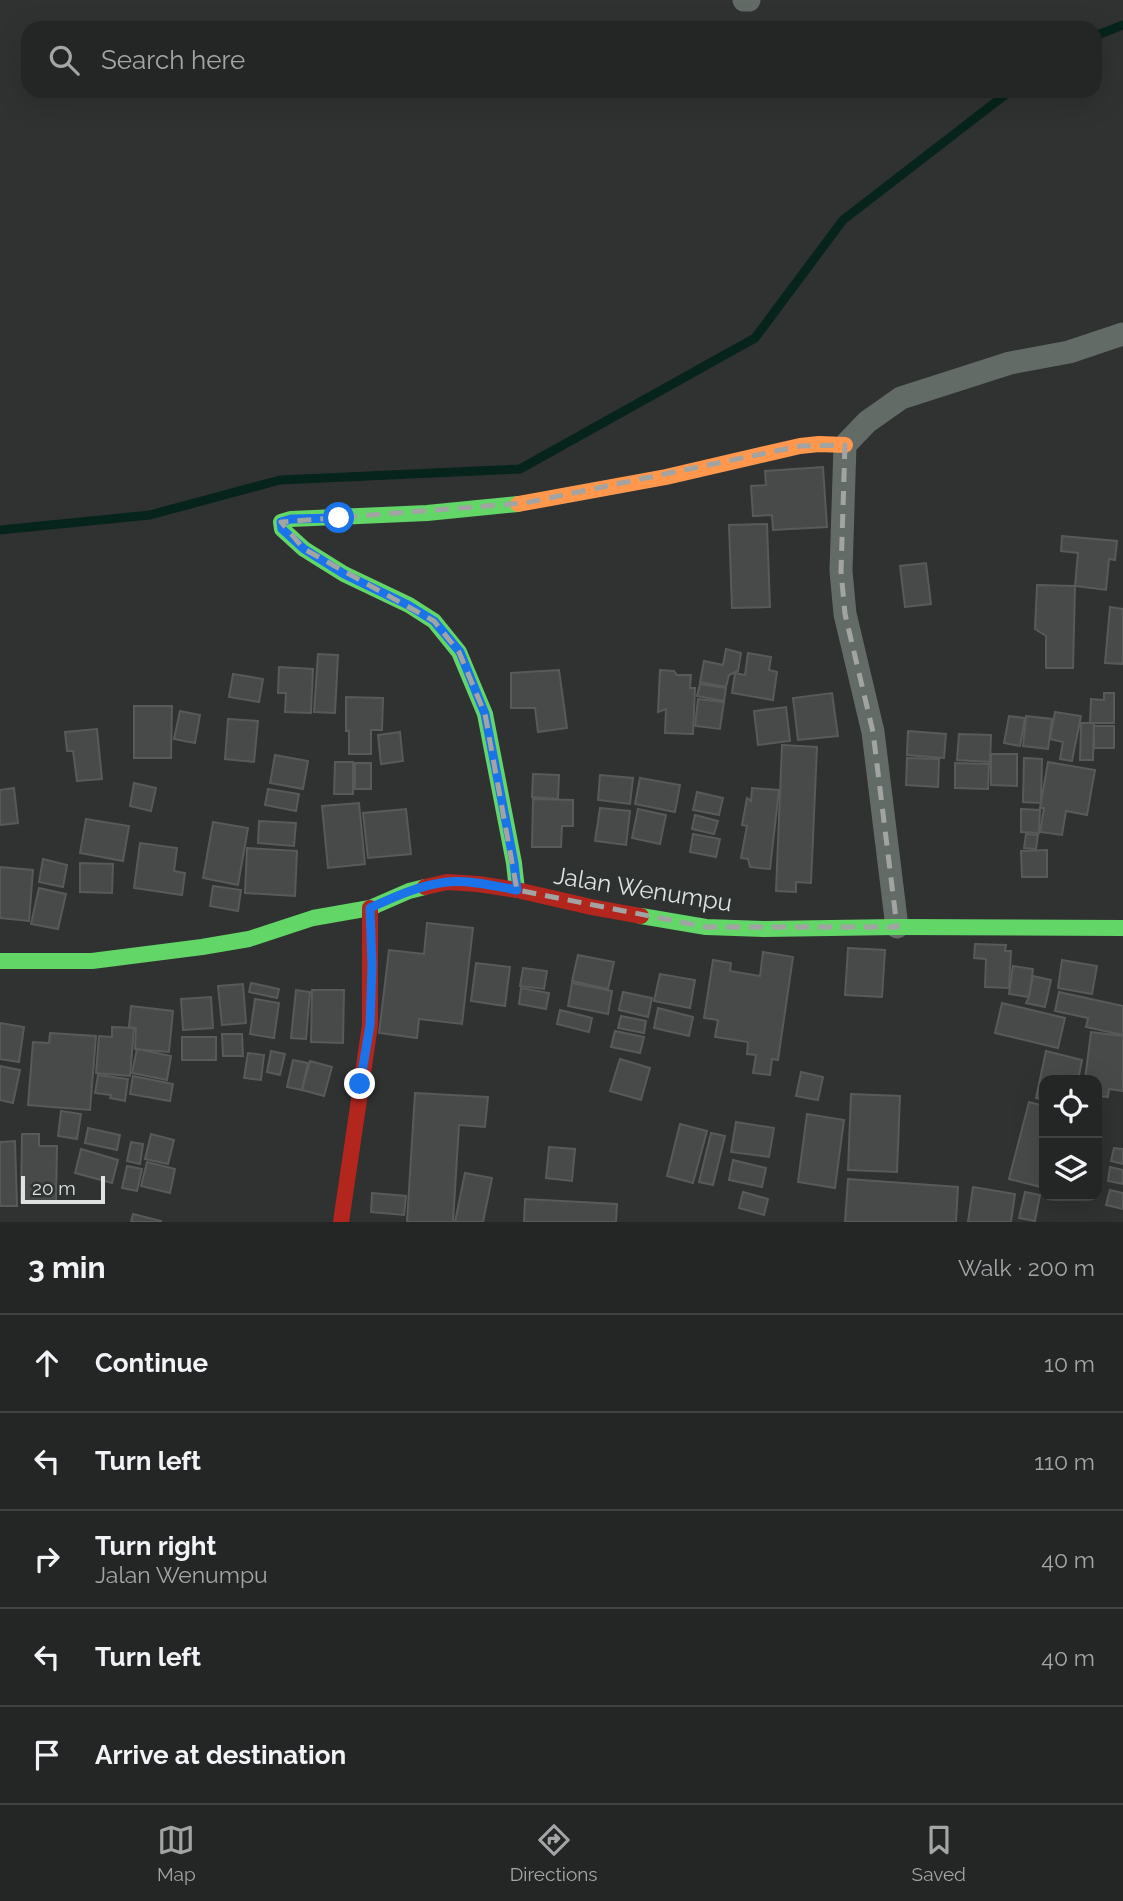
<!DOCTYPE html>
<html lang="en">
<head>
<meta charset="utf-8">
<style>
  body { margin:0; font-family:Raleway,sans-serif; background:#2b2e2d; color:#f1f3f6 }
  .controls { position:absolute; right:21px; bottom:21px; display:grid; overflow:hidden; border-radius:14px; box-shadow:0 7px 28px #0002 }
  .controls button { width:63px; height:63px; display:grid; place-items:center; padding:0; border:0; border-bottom:2px solid #404342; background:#232625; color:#f1f3f6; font:35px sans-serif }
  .scale { position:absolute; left:21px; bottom:18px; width:84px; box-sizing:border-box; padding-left:7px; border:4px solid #dfe2e1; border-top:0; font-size:19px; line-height:24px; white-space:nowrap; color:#dfe2e1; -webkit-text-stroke:5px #2e3331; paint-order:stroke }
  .stop { position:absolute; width:21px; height:21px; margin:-16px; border:5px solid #1a73e8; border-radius:50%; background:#fff }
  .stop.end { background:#1a73e8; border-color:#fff; box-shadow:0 2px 7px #0008 }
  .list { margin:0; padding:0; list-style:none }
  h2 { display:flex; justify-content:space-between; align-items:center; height:91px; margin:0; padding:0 28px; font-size:30px }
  h2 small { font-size:23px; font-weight:400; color:#a3a5a7 }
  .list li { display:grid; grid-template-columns:46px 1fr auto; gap:21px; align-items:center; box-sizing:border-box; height:98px; padding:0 28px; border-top:2px solid #404342 }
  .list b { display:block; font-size:26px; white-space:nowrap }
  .list p { margin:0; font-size:23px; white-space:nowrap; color:#a3a5a7 }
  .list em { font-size:23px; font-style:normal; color:#a3a5a7 }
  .icon { flex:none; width:38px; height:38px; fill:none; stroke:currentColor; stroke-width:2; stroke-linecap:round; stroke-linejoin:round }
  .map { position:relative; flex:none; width:1123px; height:1222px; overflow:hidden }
  .search { position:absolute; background:#232625; box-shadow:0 7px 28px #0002; left:21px; right:21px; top:21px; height:77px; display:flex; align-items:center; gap:18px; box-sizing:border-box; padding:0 24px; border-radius:21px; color:#a3a5a7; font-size:26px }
  .sheet { height:581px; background:#232625 }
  nav { display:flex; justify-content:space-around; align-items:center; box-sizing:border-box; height:98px; border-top:2px solid #404342; background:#232625; font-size:19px; color:#a3a5a7 }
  nav a { display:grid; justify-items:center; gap:4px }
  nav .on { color:#a1a4a3 }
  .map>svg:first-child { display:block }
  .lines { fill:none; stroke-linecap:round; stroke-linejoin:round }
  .stream { stroke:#06241b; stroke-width:9 }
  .building { fill:#484a49; stroke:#585a5a; stroke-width:2 }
  .street { stroke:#636b67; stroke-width:23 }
  .fast { stroke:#63d668; stroke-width:16 }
  .slow { stroke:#ff974d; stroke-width:16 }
  .jam { stroke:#b3261e; stroke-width:16 }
  .route { stroke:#1a73e8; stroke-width:9 }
  .marked { fill:none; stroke:#a1a4a3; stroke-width:5; stroke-dasharray:14 9; stroke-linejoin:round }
  .labels { text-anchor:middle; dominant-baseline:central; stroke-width:7; stroke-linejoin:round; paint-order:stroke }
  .street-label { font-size:24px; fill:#dfe2e1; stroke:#2e3331 }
</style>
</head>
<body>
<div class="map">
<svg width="1123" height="1222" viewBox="0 0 1123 1222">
  <rect width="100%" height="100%" fill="#2f3231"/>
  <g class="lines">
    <g class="stream">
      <path d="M1095,36L1123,25"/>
      <path d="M0,530L150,515L280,480L520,469L755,338L843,220L1010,91"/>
    </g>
  </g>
  <g class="building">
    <path d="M823,467L827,527L773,530L772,515L753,516L751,486L766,485L765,471Z"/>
    <path d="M767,524L770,607L732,608L729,525Z"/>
    <path d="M1062,536L1117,541L1115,560L1109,559L1106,590L1075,586L1078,553L1061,551Z"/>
    <path d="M926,563L931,604L905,607L900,566Z"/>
    <path d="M1037,585L1075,586L1073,668H1046V636L1035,629Z"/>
    <path d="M1110,607L1123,609V664L1105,663Z"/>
    <path d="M726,649L741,653L738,671L729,675L726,687L700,682L704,661L723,665Z"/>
    <path d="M748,653L771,657L769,670L777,672L773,700L732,693L735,673L745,675Z"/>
    <path d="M318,654L338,655L335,713L314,712Z"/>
    <path d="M279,667L313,669L311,713L285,712L286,693H278Z"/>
    <path d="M559,670L567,728L538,732L535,708H511V673Z"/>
    <path d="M660,670L674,671L677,675H691L690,688H695L693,734L665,733L666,709L658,712Z"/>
    <path d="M233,674L263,679L259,702L229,697Z"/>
    <path d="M700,684L726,688L724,701L697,696Z"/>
    <path d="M832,693L838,736L798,740L793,698Z"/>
    <path d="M1104,693H1114V723H1090L1091,699L1104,700Z"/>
    <path d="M346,697L383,698L382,730H371V754H349V731H346Z"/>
    <path d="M698,699L724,702L720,729L695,726Z"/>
    <path d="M134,706H172L171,758H134Z"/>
    <path d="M786,707L790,741L758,745L754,711Z"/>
    <path d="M180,711L200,715L195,743L174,739Z"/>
    <path d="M1055,712L1081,716L1072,761L1060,759L1063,742L1050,739Z"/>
    <path d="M1009,716L1025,718L1020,746L1004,743Z"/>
    <path d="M1026,716L1052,719L1048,749L1023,746Z"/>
    <path d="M228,719L258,721L254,762L225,759Z"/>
    <path d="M1081,723H1094L1093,760H1080Z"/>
    <rect x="1094" y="726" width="20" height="22"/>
    <path d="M97,729L102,779L77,781L73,751H67L65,732Z"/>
    <path d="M908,731L946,734L944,758L907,755Z"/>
    <path d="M400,732L403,761L381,764L378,735Z"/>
    <path d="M959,734L991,735L990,762L957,760Z"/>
    <path d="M782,745L817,747L811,883L796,882V892L776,891Z"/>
    <path d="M991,754H1017V786L991,785Z"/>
    <path d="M275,755L308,761L303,789L270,783Z"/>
    <path d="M907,758L939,759L938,787L906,785Z"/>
    <path d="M1024,758L1042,759L1041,803L1023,802Z"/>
    <path d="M335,762H353V794H334Z"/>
    <path d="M1048,762L1095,770L1087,815L1066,811L1062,835L1040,832L1044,808H1040Z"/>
    <rect x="355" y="763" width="16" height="26"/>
    <path d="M955,763L989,764L988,789L955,788Z"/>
    <path d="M533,774L559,775L558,799L532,797Z"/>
    <path d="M600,775L633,778L630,804L598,800Z"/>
    <path d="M640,778L680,785L675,812L635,804Z"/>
    <path d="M134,783L156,788L151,811L130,806Z"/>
    <path d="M14,788L18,823L0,825V790Z"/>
    <path d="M752,788L779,790L770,869L750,867L748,859L741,858L747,826L742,825L747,798L751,801Z"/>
    <path d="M268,789L299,794L296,811L265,805Z"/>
    <path d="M697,792L723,798L719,815L693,810Z"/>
    <path d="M533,799L573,800V826H562L561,847H532Z"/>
    <path d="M359,803L365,864L328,868L322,806Z"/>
    <path d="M600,808L630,811L626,845L595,841Z"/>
    <path d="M406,809L411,854L368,858L363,813Z"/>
    <path d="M638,809L666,815L660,844L632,838Z"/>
    <path d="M1021,809L1040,810L1039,833L1021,832Z"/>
    <path d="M695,815L718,821L714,834L692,829Z"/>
    <path d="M86,819L129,826L123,861L80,853Z"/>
    <path d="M259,821L296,823L294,846L258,843Z"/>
    <path d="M213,822L248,828L238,885L203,878Z"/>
    <path d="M693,834L720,839L716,857L690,852Z"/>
    <path d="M1026,834L1038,835L1036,849L1024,848Z"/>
    <path d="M140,843L177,848L174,871L185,873L182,895L134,888Z"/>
    <path d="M247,848L297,851L295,896L245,893Z"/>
    <path d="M1047,850V877H1022L1021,851Z"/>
    <path d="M43,859L67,865L63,887L39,882Z"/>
    <path d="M80,863L113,864L112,893L80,892Z"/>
    <path d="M0,867L33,870L29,921L0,918Z"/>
    <path d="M213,886L241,890L238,911L210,906Z"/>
    <path d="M39,888L66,894L58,929L31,924Z"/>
    <path d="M427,923L473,928L462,1024L419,1019L417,1038L379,1033L389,950L424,954Z"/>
    <path d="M975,944L1006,945L1005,951H1011L1009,988L985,987L986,959L974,958Z"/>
    <path d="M848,948L885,950L882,997L845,995Z"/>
    <path d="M763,952L793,957L778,1060L772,1059L770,1075L753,1073L756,1055L747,1054L748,1042L715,1037L718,1020L704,1018L713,960L731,963L730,971L760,976Z"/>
    <path d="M578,955L614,962L608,989L572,981Z"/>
    <path d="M1062,960L1097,966L1092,994L1058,988Z"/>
    <path d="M476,963L510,967L505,1006L471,1001Z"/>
    <path d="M1013,966L1033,969L1029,997L1009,994Z"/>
    <path d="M523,968L547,971L544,989L520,986Z"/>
    <path d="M660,974L695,980L690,1008L654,1001Z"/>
    <path d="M1033,976L1051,980L1045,1007L1026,1003L1029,997Z"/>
    <path d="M251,983L279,989L277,998L249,992Z"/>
    <path d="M572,983L612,991L608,1014L568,1006Z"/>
    <path d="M243,984L246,1023L222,1025L218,986Z"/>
    <path d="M521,988L549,993L546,1009L519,1004Z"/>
    <path d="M296,990L310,992L306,1039L291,1038Z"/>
    <path d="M312,990H344L343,1043L311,1042Z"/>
    <path d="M623,992L652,998L648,1017L619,1010Z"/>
    <path d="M1059,992L1123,1006V1035L1086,1027L1088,1018L1055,1011Z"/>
    <path d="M211,997L213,1028L183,1030L181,999Z"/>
    <path d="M255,999L279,1003L274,1038L250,1034Z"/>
    <path d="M1002,1003L1065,1018L1058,1048L995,1033Z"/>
    <path d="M131,1006L173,1011L169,1052L135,1049L136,1028L129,1027Z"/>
    <path d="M658,1008L693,1017L689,1036L654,1028Z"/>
    <path d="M560,1010L592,1018L589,1032L557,1024Z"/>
    <path d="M621,1016L646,1021L644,1033L618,1028Z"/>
    <path d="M0,1023L24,1027L19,1062L0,1059Z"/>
    <path d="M112,1027L134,1028L130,1076L96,1073L99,1036L112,1037Z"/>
    <path d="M615,1031L644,1037L640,1053L611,1047Z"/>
    <path d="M1091,1032L1123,1036V1091L1109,1089L1108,1097L1097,1096V1080H1085Z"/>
    <path d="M50,1033L96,1036L90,1110L28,1105L33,1042L49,1043Z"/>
    <path d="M222,1034H242L243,1056H223Z"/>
    <rect x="182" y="1037" width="34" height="23"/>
    <path d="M137,1049L171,1056L167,1080L132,1073Z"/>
    <path d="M271,1051L285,1054L280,1075L267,1072Z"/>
    <path d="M1046,1051L1082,1060L1078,1080H1044V1100L1036,1098Z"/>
    <path d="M248,1053L264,1055L261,1080L244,1078Z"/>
    <path d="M620,1059L650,1068L641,1100L610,1091Z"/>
    <path d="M293,1060L308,1063L302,1090L287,1087Z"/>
    <path d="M310,1061L332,1067L324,1096L302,1090Z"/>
    <path d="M0,1066L20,1070L13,1103L0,1100Z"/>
    <path d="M801,1072L823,1077L818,1100L796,1096Z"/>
    <path d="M98,1075L128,1079L125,1101L110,1098L111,1095L95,1093Z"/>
    <path d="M133,1076L173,1084L170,1101L130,1094Z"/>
    <path d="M415,1093L488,1097L485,1127L459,1125L453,1222H407Z"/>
    <path d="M851,1094L900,1096L897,1172L848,1170Z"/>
    <path d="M1029,1102L1044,1106V1188L1009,1179Z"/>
    <path d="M61,1111L81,1114L77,1139L58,1136Z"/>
    <path d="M807,1114L844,1120L835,1188L798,1182Z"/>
    <path d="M736,1122L774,1128L769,1157L731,1152Z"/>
    <path d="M680,1124L707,1131L693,1183L667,1176Z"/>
    <path d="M88,1128L120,1135L117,1150L85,1143Z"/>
    <path d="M711,1133L725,1136L713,1185L699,1182Z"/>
    <path d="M22,1134H39V1146H57L56,1203L21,1202Z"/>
    <path d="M151,1134L174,1140L168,1164L145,1159Z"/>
    <path d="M15,1141L17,1206H0V1142Z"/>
    <path d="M131,1142L143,1144L140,1164L127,1161Z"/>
    <path d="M549,1147L575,1149L572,1181L546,1178Z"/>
    <path d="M1114,1148L1123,1149V1164L1111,1161Z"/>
    <path d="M81,1149L118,1160L112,1183L75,1173Z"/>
    <path d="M733,1160L766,1168L762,1187L729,1180Z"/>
    <path d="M147,1162L175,1169L170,1193L141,1186Z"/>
    <path d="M127,1166L142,1169L137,1191L122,1188Z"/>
    <path d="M1110,1167L1123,1170V1184L1108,1181Z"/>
    <path d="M465,1173L492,1178L483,1222H455Z"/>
    <path d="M848,1179L958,1187L956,1222H845Z"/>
    <path d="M973,1187L1015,1194L1011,1222H968Z"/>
    <path d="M1110,1190L1123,1193V1209L1106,1205Z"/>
    <path d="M743,1192L768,1199L764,1215L739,1208Z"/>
    <path d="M1025,1192L1040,1195L1035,1221L1019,1218Z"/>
    <path d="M372,1193L406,1196L404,1215L371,1212Z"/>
    <path d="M525,1199L617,1204L616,1222H524Z"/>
    <path d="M133,1214L161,1221V1222H131Z"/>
  </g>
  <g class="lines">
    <g class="street">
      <path d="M744,0H749"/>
      <path d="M897,927L873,732L845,614L841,571L845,445L867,422L901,398L1010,363L1069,352L1123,334"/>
    </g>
    <g class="fast">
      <path d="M517,890L514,863L485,714L459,652L434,621L409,605L344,574L304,549L282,529L281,522L291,519L427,513L518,504"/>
      <path d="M641,916L706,927L764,929L897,927L1123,928"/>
      <path d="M0,961H92L202,947L249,939L313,918L370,908L409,891L425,887"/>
    </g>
    <path class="slow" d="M518,504L666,477L800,446L819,444L845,445"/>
    <g class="jam">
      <path d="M425,887L447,882L478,884L517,890L591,907L641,916"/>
      <path d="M341,1222L370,1025V908"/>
    </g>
  </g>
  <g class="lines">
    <path class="route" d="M339,518L291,519L281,522L282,529L304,549L344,574L408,605L434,621L460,652L485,714L514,863L517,890C495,886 469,880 447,882C420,885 394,897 370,908L372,966L370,1025L360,1084"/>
  </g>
  <path class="marked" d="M845,445L841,571L845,614L873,732L897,927H706L517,890L485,714L459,652L434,621L304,549L281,522L525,503L800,446Z"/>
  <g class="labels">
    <g class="street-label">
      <text transform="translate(643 889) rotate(9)">Jalan Wenumpu</text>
    </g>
  </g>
</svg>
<div class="controls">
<button><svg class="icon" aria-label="locate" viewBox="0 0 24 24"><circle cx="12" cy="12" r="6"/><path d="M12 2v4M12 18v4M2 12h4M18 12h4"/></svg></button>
<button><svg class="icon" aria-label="layers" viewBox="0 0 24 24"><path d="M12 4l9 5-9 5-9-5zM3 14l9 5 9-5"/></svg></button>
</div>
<div class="scale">20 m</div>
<div class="stop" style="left:339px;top:518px"></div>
<div class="stop end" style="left:360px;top:1084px"></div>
<div class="search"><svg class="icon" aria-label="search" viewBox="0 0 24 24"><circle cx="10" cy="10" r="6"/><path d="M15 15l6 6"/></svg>Search here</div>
</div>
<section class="sheet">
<h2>3 min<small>Walk · 200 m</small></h2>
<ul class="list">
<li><svg class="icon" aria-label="ahead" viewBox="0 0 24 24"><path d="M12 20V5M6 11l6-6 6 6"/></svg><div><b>Continue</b></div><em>10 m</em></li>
<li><svg class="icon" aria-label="left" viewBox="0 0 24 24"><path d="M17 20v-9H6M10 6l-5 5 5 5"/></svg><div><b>Turn left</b></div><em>110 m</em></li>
<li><svg class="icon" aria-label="right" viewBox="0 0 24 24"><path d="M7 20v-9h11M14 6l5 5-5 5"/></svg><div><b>Turn right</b><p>Jalan Wenumpu</p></div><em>40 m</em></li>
<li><svg class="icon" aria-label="left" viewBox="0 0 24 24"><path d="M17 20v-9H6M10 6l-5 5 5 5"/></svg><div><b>Turn left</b></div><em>40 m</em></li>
<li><svg class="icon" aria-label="arrive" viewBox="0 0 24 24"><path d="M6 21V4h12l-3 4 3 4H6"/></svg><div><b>Arrive at destination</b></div></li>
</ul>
</section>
<nav>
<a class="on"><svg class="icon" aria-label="map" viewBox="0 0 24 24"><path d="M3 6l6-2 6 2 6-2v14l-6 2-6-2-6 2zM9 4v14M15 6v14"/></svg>Map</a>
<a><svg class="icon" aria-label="directions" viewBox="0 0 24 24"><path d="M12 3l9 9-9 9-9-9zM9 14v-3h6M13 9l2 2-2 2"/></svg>Directions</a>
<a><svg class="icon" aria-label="saved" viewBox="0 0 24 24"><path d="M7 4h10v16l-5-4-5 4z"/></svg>Saved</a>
</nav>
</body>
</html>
